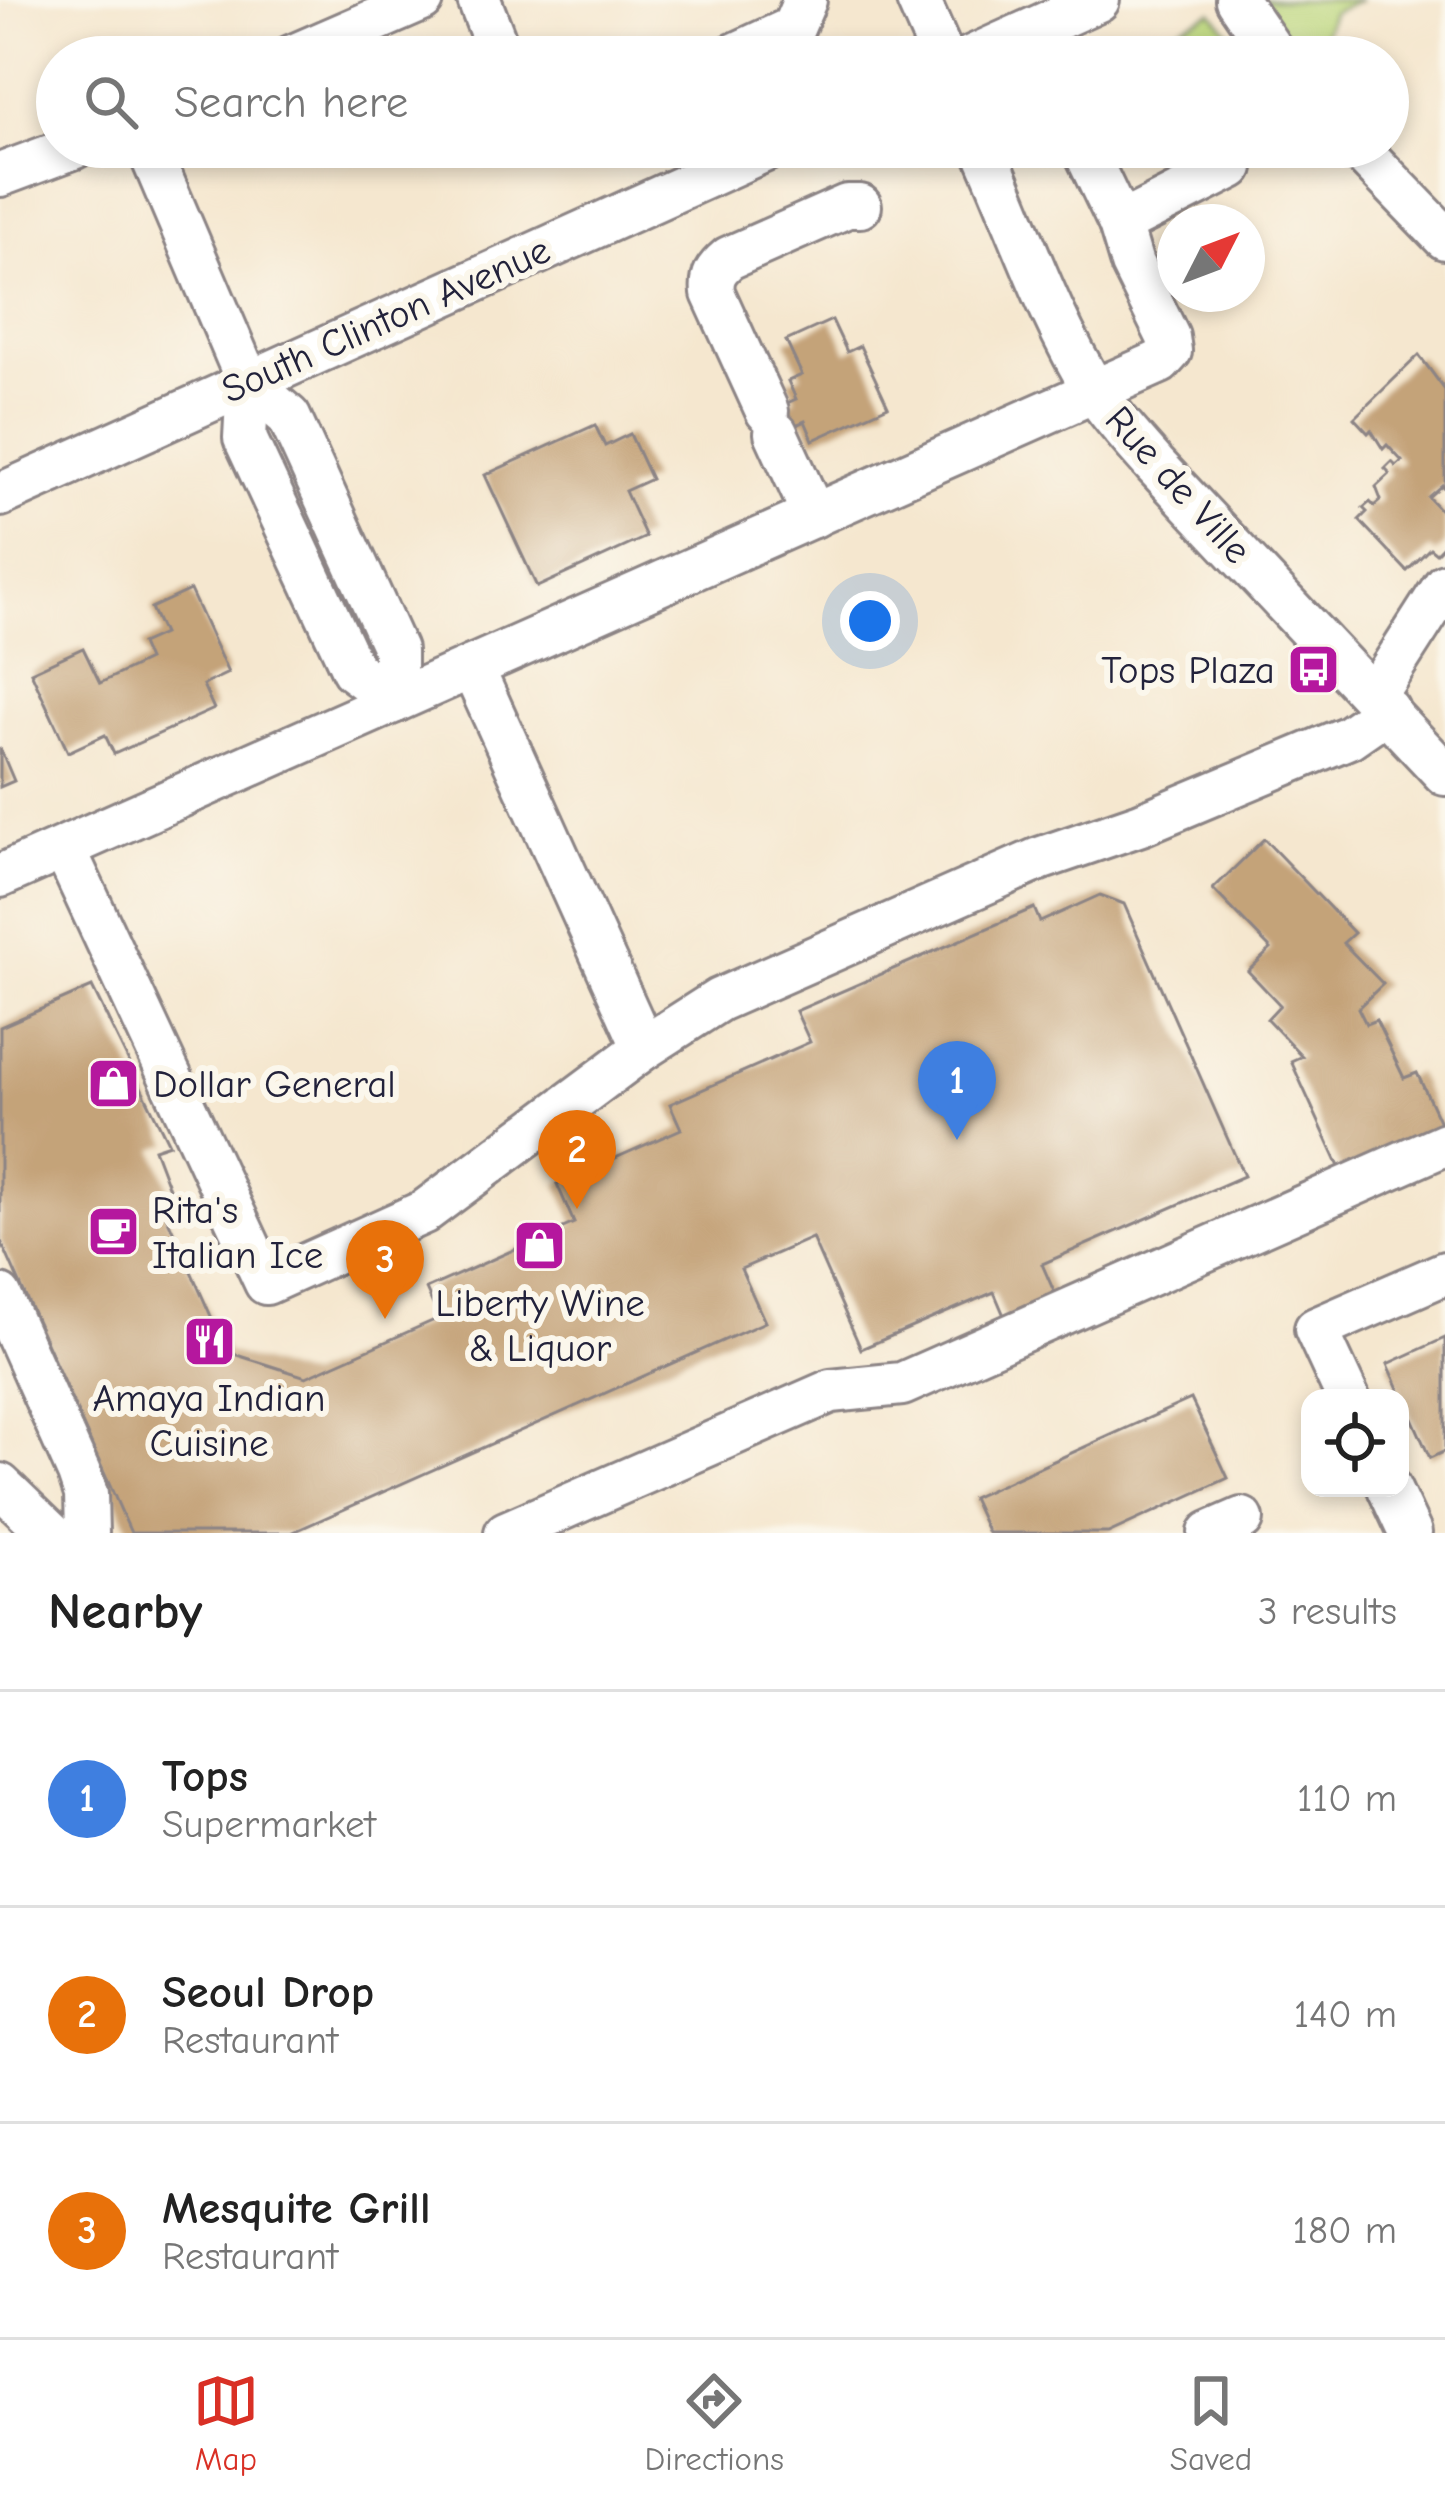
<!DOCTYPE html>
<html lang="en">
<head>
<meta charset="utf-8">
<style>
  body { margin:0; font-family:"Comic Neue",sans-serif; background:#f6f6f6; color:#222 }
  .controls { position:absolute; right:36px; bottom:36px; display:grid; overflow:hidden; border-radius:24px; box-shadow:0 6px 18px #0003 }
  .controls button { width:108px; height:108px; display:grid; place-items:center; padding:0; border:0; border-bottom:3px solid #e0e0e0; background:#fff; color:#222; font:60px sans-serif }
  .compass { position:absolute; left:1157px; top:204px; width:108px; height:108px; border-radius:50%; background:#fff; box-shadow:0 6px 18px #0003; rotate:48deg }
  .you { position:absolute; left:870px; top:621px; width:42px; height:42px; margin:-30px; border:9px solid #fff; border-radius:50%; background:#1a73e8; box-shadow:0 0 0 18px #1a73e833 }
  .badge { display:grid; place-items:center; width:78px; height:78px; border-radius:50%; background:#d93025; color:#fff; font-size:39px; font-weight:700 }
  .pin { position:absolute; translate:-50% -99px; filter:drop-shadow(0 3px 6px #0008) }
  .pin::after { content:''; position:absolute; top:63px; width:42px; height:36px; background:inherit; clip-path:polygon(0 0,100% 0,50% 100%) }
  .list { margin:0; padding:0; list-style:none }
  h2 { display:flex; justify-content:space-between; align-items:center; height:156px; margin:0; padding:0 48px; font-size:51px }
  h2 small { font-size:39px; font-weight:400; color:#767676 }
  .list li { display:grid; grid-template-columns:78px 1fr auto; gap:36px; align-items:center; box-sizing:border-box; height:216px; padding:0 48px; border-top:3px solid #e0e0e0 }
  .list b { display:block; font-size:45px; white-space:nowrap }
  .list p { margin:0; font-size:39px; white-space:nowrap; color:#767676 }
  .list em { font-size:39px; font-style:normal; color:#767676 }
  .icon { flex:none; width:66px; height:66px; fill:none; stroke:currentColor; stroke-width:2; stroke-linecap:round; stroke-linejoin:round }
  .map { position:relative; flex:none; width:1445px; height:1533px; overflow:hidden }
  .search { position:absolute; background:#fff; box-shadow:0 6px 18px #0003; left:36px; right:36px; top:36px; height:132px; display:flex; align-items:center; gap:30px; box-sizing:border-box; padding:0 42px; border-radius:66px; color:#767676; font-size:45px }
  .sheet { height:804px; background:#fff }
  nav { display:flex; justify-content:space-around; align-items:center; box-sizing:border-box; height:168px; border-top:3px solid #e0e0e0; background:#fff; font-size:33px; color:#767676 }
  nav a { display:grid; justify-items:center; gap:6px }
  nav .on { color:#d93025 }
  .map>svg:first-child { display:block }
  .green { fill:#bbd67c; stroke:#6e7c5c; stroke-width:3 }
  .building { fill:#c4a379 }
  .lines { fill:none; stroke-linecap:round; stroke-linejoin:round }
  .minor-casing { stroke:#8c8485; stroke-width:48 }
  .minor { stroke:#fff; stroke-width:42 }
  .labels { text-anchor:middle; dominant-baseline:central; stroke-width:12; stroke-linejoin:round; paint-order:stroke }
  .street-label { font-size:39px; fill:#22223b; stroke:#fbf7ec }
  .poi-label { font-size:39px; fill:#22223b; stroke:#fbf7ec; text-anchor:start }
</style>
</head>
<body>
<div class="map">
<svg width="1445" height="1533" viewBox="0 0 1445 1533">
  <rect width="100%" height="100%" fill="#fbf7ec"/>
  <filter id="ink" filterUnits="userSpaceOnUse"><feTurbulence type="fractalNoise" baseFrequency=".00833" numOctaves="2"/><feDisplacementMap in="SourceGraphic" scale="24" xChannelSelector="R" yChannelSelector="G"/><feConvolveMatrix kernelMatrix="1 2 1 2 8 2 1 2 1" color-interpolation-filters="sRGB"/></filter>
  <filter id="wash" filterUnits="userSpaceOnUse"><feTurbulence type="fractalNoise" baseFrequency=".004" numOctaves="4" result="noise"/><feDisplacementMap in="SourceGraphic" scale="48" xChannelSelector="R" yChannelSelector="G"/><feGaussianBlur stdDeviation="2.7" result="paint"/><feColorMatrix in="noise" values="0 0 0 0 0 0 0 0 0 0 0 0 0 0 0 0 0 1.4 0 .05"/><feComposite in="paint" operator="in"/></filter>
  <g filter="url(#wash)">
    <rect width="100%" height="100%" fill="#f5e7cf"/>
    <g class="green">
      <path d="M1260,0H1361L1332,13L1321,42L1309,52L1289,48Z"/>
      <path d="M1212,12L1250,57H1189L1167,33Z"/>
    </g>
    <g id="blocks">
      <g class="building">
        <path d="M832,320L847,352L860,346L888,406L813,440L805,421L763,439L754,418L796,399L788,381L802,375L786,341Z"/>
        <path d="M1419,355L1445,390V490L1442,485L1428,497L1445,515V544L1436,553L1430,548L1407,571L1359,520L1367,512L1363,508L1370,502L1374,506L1381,500L1376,487L1390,474L1385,469L1392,462L1396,466L1402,461L1387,445L1383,449L1371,430L1368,433L1354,418Z"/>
        <path d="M595,425L605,446L630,434L651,479L625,491L646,537L537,587L485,475Z"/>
        <path d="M190,590L228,673L203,685L214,709L114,754L105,735L68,752L31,672L83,648L100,683L148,660L141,644L163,634L151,608Z"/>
        <path d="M0,748L14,781L0,787Z"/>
        <path d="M1264,839L1354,933L1343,943L1383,984L1358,1008L1366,1024L1376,1020L1404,1078L1417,1073L1442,1127L1342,1173L1291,1061L1302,1056L1267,1019L1280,1005L1248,971L1271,949L1213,889Z"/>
        <path d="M1100,895L1124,904L1244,1176L1042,1264L1059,1303L1008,1325L994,1292L861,1349L812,1238L741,1269L765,1322L291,1533H131L0,1239V1027L92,987L169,1144L154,1149L173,1199L161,1204L227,1352L306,1377L439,1318L426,1289L574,1223L557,1184L681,1129L670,1104L810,1042L796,1011L1034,908L1040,922Z"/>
        <path d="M1445,1338V1451L1430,1458L1388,1364Z"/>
        <path d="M1191,1399L1228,1478L1108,1533H988L972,1498Z"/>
      </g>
    </g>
  </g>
  <g filter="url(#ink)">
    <use href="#blocks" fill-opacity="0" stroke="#8c8485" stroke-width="3"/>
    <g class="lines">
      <defs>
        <g id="minor">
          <path d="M479,0L501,57"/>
          <path d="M918,0L943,57"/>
          <path d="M1237,0L1276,57"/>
          <path d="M291,57L422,0"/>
          <path d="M730,57L793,28L805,0"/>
          <path d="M972,57L1098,0"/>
          <path d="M148,147L248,382L245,438L353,670L395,701"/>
          <path d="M983,147C1019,228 1049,318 1096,393C1113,419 1135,442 1155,465L1445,774"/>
          <path d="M1357,147L1445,238"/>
          <path d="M0,175L75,147"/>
          <path d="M1120,224L1232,167L1229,147"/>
          <path d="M248,382L289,417L395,650V701"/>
          <path d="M767,411L713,293C711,276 716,269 729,258L847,206H860"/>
          <path d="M776,433L814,516"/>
          <path d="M0,495L772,147"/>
          <path d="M472,667L644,1048"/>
          <path d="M1374,696L1445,585"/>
          <path d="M64,848L266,1283L424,1212L644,1048L719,1000L1039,859L1141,824L1349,737L1388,710"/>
          <path d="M0,876L1160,362L1170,351L1168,337L1132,264L1120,224L1087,155V147"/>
          <path d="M0,1296L79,1473L86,1494L87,1533"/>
          <path d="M1348,1398L1316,1329L1445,1273"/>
          <path d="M0,1485L50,1533"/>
          <path d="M1389,1488L1410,1533"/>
          <path d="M506,1533L831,1391L902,1384L1445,1144"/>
          <path d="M1210,1533L1242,1519"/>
        </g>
      </defs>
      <use href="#minor" class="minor-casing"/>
      <use href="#minor" class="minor"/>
    </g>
  </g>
  <defs>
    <symbol id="bus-square" viewBox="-11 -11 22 22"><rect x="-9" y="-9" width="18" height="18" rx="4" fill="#b5179e" stroke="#fbf7ec"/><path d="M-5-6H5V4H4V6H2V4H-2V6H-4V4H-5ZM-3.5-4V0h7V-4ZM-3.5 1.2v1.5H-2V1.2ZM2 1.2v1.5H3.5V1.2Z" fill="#fff"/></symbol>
    <symbol id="shop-square" viewBox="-11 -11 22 22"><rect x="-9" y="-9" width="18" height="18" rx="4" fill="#b5179e" stroke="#fbf7ec"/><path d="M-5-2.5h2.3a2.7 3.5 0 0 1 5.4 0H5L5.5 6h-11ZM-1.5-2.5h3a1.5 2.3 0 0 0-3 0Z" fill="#fff"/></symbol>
    <symbol id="cafe-square" viewBox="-11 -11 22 22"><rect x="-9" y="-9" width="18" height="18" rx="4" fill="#b5179e" stroke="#fbf7ec"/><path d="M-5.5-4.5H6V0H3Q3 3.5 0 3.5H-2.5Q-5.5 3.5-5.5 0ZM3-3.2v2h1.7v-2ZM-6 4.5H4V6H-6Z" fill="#fff"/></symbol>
    <symbol id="restaurant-square" viewBox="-11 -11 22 22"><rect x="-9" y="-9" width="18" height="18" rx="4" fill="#b5179e" stroke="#fbf7ec"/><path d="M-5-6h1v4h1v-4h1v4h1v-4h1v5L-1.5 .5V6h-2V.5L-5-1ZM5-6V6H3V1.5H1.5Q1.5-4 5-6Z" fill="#fff"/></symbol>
  </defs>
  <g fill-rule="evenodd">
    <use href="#bus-square" x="1284" y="640" width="59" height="59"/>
    <use href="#shop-square" x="84" y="1054" width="59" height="59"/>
    <use href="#cafe-square" x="84" y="1202" width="59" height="59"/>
    <use href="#shop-square" x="510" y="1216" width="59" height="59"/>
    <use href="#restaurant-square" x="180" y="1312" width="59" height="59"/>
  </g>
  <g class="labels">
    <g class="street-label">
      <text transform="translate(386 320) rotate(-24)">South Clinton Avenue</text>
      <text transform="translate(1178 485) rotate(48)">Rue de Ville</text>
    </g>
    <g class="poi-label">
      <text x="1275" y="670" text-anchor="end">Tops Plaza</text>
      <text x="153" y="1084">Dollar General</text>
      <text x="152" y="1210">Rita's<tspan x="152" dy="45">Italian Ice</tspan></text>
      <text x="540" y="1303" text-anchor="middle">Liberty Wine<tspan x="540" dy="45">&amp; Liquor</tspan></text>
      <text x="209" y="1398" text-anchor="middle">Amaya Indian<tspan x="209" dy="45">Cuisine</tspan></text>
    </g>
  </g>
</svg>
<div class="controls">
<button><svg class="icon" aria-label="locate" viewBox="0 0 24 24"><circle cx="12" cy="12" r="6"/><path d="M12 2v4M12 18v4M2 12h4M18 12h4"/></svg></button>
</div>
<svg class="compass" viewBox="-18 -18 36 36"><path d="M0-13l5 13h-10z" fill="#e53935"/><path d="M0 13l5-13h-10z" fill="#767676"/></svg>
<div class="you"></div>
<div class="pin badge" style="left:957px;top:1140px;background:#3f7fe0">1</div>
<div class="pin badge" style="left:577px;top:1209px;background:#e8710a">2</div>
<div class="pin badge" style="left:385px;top:1319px;background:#e8710a">3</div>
<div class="search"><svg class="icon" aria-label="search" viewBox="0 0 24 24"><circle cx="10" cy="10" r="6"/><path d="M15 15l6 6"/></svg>Search here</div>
</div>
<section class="sheet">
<h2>Nearby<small>3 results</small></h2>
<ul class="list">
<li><span class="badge" style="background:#3f7fe0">1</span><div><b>Tops</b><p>Supermarket</p></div><em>110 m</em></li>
<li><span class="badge" style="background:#e8710a">2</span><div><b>Seoul Drop</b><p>Restaurant</p></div><em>140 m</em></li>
<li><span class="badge" style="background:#e8710a">3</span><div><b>Mesquite Grill</b><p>Restaurant</p></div><em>180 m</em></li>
</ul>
</section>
<nav>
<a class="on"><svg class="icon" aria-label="map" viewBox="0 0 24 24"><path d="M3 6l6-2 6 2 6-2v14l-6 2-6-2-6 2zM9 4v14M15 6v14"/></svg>Map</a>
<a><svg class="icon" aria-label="directions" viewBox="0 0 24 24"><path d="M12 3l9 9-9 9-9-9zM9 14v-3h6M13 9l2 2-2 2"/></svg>Directions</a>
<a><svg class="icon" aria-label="saved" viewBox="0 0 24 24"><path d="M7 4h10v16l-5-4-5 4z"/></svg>Saved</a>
</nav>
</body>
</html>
